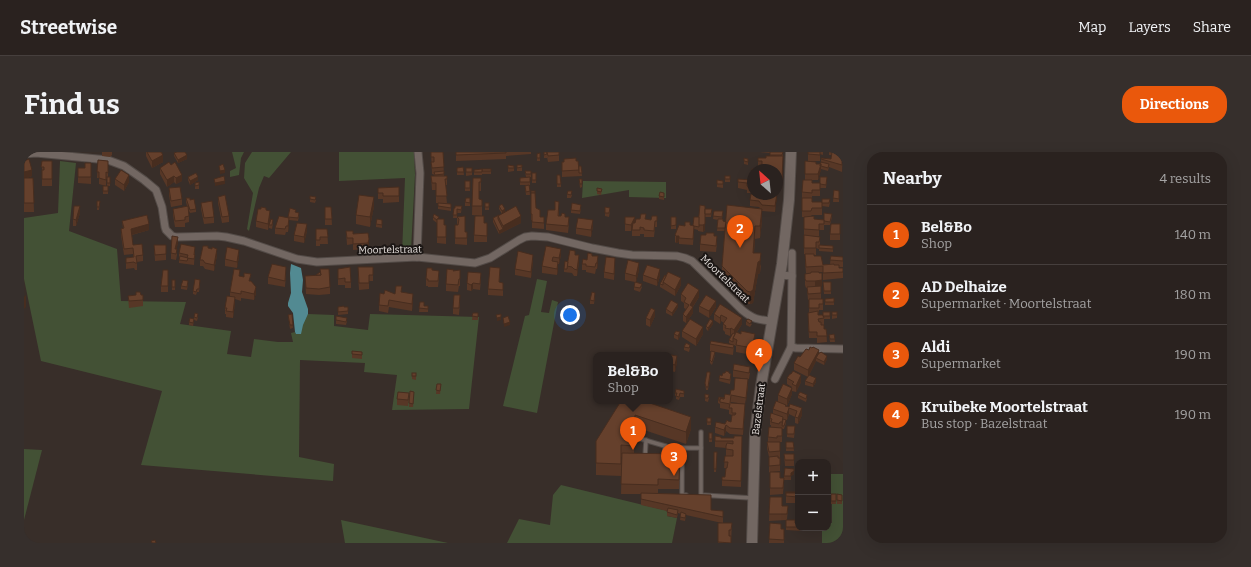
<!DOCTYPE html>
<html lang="en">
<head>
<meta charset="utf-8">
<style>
  body { margin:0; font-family:Bitter,serif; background:#362f2c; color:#f1f3f6 }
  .controls { position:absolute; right:12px; bottom:12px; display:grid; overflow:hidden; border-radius:8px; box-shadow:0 4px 16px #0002 }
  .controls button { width:36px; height:36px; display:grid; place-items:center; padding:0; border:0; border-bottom:1px solid #463f3d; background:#2a221f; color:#f1f3f6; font:20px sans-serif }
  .compass { position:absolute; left:723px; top:12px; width:36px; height:36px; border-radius:50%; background:#2a221f; box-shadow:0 4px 16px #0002; rotate:333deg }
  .you { position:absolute; left:546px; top:163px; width:14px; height:14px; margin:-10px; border:3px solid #fff; border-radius:50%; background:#1a73e8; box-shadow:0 0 0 6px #1a73e833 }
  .badge { display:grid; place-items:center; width:26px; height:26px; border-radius:50%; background:#ea580c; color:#fff; font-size:13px; font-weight:700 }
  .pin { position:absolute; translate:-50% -33px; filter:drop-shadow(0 1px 2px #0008) }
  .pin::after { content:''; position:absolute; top:21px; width:14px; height:12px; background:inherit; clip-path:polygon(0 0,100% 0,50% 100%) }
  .popup { position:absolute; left:569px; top:200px; width:80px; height:52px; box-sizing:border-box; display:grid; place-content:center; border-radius:8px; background:#2a221f; filter:drop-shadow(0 1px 3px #0005); font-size:13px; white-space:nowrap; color:#a5a4a4 }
  .popup b { font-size:15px; color:#f1f3f6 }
  .popup::after { content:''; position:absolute; left:50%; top:100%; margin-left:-8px; border:8px solid transparent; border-top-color:#2a221f }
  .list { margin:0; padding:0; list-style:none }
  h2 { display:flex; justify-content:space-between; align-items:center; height:52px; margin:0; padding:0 16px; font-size:17px }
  h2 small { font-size:13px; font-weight:400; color:#a5a4a4 }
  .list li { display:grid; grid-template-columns:26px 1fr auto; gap:12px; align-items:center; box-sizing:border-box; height:60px; padding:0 16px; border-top:1px solid #463f3d }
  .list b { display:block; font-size:15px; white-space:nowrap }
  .list p { margin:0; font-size:13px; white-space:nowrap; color:#a5a4a4 }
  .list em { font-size:13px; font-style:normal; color:#a5a4a4 }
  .map { position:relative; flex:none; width:819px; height:391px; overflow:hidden; border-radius:16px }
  header { display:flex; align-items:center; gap:24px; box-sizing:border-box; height:56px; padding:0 20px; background:#2a221f; border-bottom:1px solid #463f3d }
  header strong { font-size:19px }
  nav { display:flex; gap:22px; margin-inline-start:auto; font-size:14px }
  .intro { display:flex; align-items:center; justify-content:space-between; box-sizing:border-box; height:96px; padding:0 24px }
  h1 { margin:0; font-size:28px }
  .button { padding:10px 18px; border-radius:16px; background:#ea580c; color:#fff; font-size:14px; font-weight:700 }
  main { display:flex; gap:24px; padding:0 24px }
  aside { flex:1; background:#2a221f; border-radius:16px; box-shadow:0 4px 16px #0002 }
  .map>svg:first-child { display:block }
  .green { fill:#435135 }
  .water { fill:#528a92 }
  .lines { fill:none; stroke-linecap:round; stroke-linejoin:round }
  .service-casing { stroke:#534b47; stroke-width:5.5 }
  .minor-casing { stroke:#534b47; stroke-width:9 }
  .secondary-casing { stroke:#534b47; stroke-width:12 }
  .service { stroke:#726762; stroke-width:3.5 }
  .minor { stroke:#726762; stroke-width:7 }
  .secondary { stroke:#726762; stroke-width:10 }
  .wall { fill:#573726; fill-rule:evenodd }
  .shaded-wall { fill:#472d1f }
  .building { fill:#65402c; stroke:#472d1f }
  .labels { text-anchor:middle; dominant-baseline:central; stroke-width:4; stroke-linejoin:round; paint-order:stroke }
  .street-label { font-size:10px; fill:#e8e2df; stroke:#1c1715 }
</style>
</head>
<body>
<header>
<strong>Streetwise</strong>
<nav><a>Map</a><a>Layers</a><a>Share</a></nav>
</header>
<div class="intro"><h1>Find us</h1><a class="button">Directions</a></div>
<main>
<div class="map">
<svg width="819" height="391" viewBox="0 0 819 391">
  <rect width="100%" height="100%" fill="#382e29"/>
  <g class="green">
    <path d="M208,0H220L217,6L215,23L206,25V19L212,16Z"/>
    <path d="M228,0H267L245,26L240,24L235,36L225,79L223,77L229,41L220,26L221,11Z"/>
    <path d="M315,0H390L391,23L387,98L384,101L378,102L381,26L315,29Z"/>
    <path d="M36,9L52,11L45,79L93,97L97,149L162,150L156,172L207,179L203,202L227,205L230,187L254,190H269L267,181L271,180L272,182L284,162L310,163V174L344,178L346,162L455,165L445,257L368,258L373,223L340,220L341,211L276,208L275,305L310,312L309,329L117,313L138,239L17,209L0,127V66L34,61Z"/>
    <path d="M559,29L642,30V46L605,45V38L558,46Z"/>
    <path d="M513,127L523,129L517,160L525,161L528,148L534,150L513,261L479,254L501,164L505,163Z"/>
    <path d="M0,297L18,298L0,368Z"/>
    <path d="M804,322H819V391H798V376H804V371H808V347H804Z"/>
    <path d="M537,333L644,359L643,364L653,366L648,391H483L495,367L526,373L529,343Z"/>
    <path d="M317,368L424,391H321Z"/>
  </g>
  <path class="water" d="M267,112L277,116L279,128L278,140L284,157V162L279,173L277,182H272L271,180L269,161L264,154V151L267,141L266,121Z"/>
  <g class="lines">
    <defs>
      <g id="service">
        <path d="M616,280L617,287L648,296H677V343L728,346"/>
        <path d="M677,280V296"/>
        <path d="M658,296V343H662"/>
        <path d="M621,305L622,288"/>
        <path d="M640,306L641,294"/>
      </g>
      <g id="minor">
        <path d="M0,2L12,1L84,8L100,14L120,28L132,38L138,55L141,75L142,78L148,84L152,85L193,84L202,85L220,89L273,107L293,110L393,105L451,111L466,106L495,88L501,85L508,84L524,85L568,96L594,101L608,103L653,104L661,106L668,109L718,158C729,167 734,168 748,169"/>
        <path d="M768,101V124"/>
        <path d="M393,105L396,21L394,0"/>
        <path d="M767,195L772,196L819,197"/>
        <path d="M751,227L767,195L768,124L756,123"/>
      </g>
      <path id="secondary" d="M728,391L731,282L737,234L758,112L765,48L767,0"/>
    </defs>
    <use href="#service" class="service-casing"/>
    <use href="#minor" class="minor-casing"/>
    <use href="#secondary" class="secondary-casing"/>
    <use href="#service" class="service"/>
    <use href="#minor" class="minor"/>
    <use href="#secondary" class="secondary"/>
  </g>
  <g class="wall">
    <path d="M78,0H88V3L86,5L78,4Z"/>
    <path d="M122,0H138L139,10L128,16L122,4Z"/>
    <path d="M407,0H419L420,24H423V33H421L423,51H412V38H408L407,24H410L411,23L408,22Z"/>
    <path d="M432,0H507V2L482,4V7L432,9Z"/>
    <path d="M520,0H535V9L524,10L523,5V6H520Z"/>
    <path d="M736,0H759L758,34H753V18H729V26H728V17H738V15H734V9L746,4V1Z"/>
    <path d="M784,0H799V3L796,2V9H784Z"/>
    <path d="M805,0H819L818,20L805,15L804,19L797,17L794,28H781V9L792,12H797V6L807,7V3H805Z"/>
    <path d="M150,1L163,7L154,11L150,4Z"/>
    <path d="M516,1V9H513V2Z"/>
    <path d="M720,6L724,7V13L720,12Z"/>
    <path d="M74,8L84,9V25L86,29V34H84V42H79V34H83V27H82V34L75,32V26H73Z"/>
    <path d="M0,9L8,24L3,26H9L10,60H0Z"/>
    <rect x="18" y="9" width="10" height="25"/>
    <path d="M552,9L555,14H557L558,24L538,25V10Z"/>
    <path d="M67,11V32L54,31V16H61Z"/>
    <path d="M484,13L490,14V19L484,20Z"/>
    <rect x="493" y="13" width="5" height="6"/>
    <path d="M439,15L440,23H433V16Z"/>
    <path d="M136,16L158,29L152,32L150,30L143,35L136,22Z"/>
    <path d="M442,16H448V23L442,24Z"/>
    <rect x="458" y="17" width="9" height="5"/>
    <path d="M458,17V23H450V18Z"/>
    <path d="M501,19H507V25H502Z"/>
    <rect x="508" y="21" width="4" height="10"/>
    <path d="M533,23L537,32V35H533Z"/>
    <rect x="701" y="24" width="5" height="6"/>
    <path d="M164,25L174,28L166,33L164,28Z"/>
    <path d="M506,25V33H496V26Z"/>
    <path d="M803,25L802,36H796V32Z"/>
    <path d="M449,26H457V39H455V47L458,48V64L448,63Z"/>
    <path d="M91,27L105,30L100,39L91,33Z"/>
    <path d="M555,27H558V35L556,36Z"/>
    <path d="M729,27V41H723V38L714,36V30Z"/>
    <path d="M693,28L699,29V36L693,35Z"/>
    <rect x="441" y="29" width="5" height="10"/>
    <path d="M171,31L175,33V37H171Z"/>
    <path d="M788,31L796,38V44H788V50H806L805,55L798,54V63H788L787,64L790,67L800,68L808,65L806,73H800V72V78H795V84H784L796,85V93L809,94V100L795,99V97L792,96V103H790V104L799,113L806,112L807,104L819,105V115H815V116H819V126L799,128V120H795L798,134H797V147H799V158H795L794,163H799L806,160V167H800V177H802L803,190L793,191V186H785L784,167L785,160V148H784L783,136H782L781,133V127L787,121H782L781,109V102H782H780V65H778V40Z"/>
    <path d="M505,33L506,43H502L501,34Z"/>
    <path d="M375,35V50L359,51V47H354V36Z"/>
    <path d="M145,36L158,47V53L147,55L145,43Z"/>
    <path d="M578,37L577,43L573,42V39Z"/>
    <path d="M810,38L815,39V50H809Z"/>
    <path d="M507,39L512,56L516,65H520V77L508,76V68H507Z"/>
    <path d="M543,42L548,43L547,46H543Z"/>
    <path d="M635,44H640V48L635,47Z"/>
    <path d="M753,44L751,60L738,59V69L736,86L731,87L730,101L737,114L736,121L734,122L729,151L726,152H723L698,127V114L701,79H693L694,68L689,67L690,59H699L698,67L699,69L702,70L736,56L735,55L726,54V48Z"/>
    <path d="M194,45L205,64V70L198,71L194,51Z"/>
    <path d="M162,46L166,48L172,57V60L166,61L164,57L165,64V70L161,71V75H151L149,63V57L163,54L162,50Z"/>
    <path d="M286,47L292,48L291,51L286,50Z"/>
    <path d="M73,49H76L75,58H73Z"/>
    <path d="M441,50L446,51V54H441Z"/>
    <path d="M177,51L190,65V71L180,72L177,57Z"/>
    <path d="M414,51L427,52V59L414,57Z"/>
    <rect x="461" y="51" width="4" height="7"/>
    <path d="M350,54L346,75L332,72V63Z"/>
    <path d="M438,54L437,61H433V66H429L430,56Z"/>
    <path d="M475,54L481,60L497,71L475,82L469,70V66L478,62L475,57Z"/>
    <path d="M301,55H307L308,73H301Z"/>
    <path d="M535,56V64L541,65L545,71L544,81L522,78V72L531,58Z"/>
    <path d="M557,56L556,62L547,61V58Z"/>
    <path d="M681,57H688L687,65H681V78L679,80L674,79V78L670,77L669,93L655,92V90L652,91L651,90V83L661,74L669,73Z"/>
    <path d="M242,59L246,66L244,78L232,75V69Z"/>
    <path d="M586,59L585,65L581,64V61Z"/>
    <path d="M272,60L275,64L274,69L265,68V73L264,80H262L261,83L251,82V76L264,66V65Z"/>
    <path d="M56,61L52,74H49V67Z"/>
    <path d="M441,64V80H443V93L431,92V86L434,73L433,72V65Z"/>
    <path d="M633,64V75H631L630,85H620V82H616V84H608V76L607,79H601V65L611,71L622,67L627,68Z"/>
    <path d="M409,65L415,67L420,73H422V92L413,91V70V71L409,68Z"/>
    <rect x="647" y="65" width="5" height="12"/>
    <path d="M98,69L125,78L108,83L109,93L119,103V109L113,110V118H111L110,116L102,117V106L109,105V102L100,103L97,83V77L99,76Z"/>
    <path d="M249,71L248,77L245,76V73Z"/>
    <path d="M358,71V76L352,75V72Z"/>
    <path d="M463,71V90H450V83Z"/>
    <path d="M816,72V88H806V82Z"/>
    <path d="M569,74L567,85L552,82V76Z"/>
    <path d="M292,77H303L304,92H296V94H292Z"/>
    <path d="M283,79L280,91L270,89V83Z"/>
    <path d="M322,79L329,82L344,81L345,94L344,97L329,98V92L323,93Z"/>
    <path d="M690,84L693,91L692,100L676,99V92Z"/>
    <path d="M154,91L152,97L153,103L152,108L147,107V101Z"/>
    <path d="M130,93H142V108L131,109Z"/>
    <path d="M522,94L537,103L535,112H534V117L533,123L518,121V114Z"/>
    <path d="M171,95L170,113L155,111V101Z"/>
    <path d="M184,96L188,97L193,103L190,119L181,117L179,114H176V108Z"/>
    <path d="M551,103L555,110L553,124H550L548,121L540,120V117L544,110Z"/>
    <path d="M215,104L213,116L201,114V107Z"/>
    <path d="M568,104L574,111L573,117H572L571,122L562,120V118H558V112Z"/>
    <path d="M509,109L507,126L491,123V117Z"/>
    <path d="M591,113L590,128L580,126V120Z"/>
    <path d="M349,115V129H345V137L335,138L334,122Z"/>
    <path d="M314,117L327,130V136H321V133H314Z"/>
    <path d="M144,118V140H137V134Z"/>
    <path d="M408,118L415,125L414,135H404V134H402V127Z"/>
    <path d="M615,118L612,130L618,135L616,140L610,138V135L611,130L601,128V121Z"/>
    <path d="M429,119L436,127V134H435L434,140L422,139V132Z"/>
    <path d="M262,121L261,135L244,132V125Z"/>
    <path d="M476,122L475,130L479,137V144L464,143V137Z"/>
    <path d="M619,123L636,124L633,134L619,129Z"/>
    <path d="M641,123L657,133L651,144L636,135V132Z"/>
    <path d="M216,124L226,129L232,141L230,148L217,146V149L211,147V151L209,166L202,165V162H201V156L206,144V140Z"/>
    <path d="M281,124L306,135V142L295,143L282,142Z"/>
    <path d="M457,127L456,138L449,137L447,139L443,138V131Z"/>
    <rect x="148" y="128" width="3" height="10"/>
    <path d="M799,130H807V142H800Z"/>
    <path d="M164,132L163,138L157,137V134Z"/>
    <path d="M176,132L175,140H173L172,143L169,142V139Z"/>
    <path d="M378,141L389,149L388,159L365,155L364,161L355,159V153L360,142H371Z"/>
    <path d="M657,142L675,145L669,155V161L662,171L659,169V162L662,157L660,156V151L657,149Z"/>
    <path d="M119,143V154L105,156L104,144Z"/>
    <path d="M571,144L570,152H566V148Z"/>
    <path d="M810,146V153H801V147Z"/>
    <path d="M396,150L400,154H404V160H395Z"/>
    <path d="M436,150L435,163L429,162V156Z"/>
    <path d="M696,152L718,172L713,180L731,188L728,203L712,200V194L710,193L709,203L686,199V192L708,193L705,191V188L708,183L707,182L706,184L701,182V180L699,178V172L700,171L697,169L696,172L690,168V162Z"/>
    <path d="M675,154L692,155L685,166L675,160Z"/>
    <path d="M314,155H324V162L314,163Z"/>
    <path d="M654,155L648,164L642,161V157Z"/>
    <path d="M808,160H813V166L808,167Z"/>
    <path d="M449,161H454V168H448Z"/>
    <path d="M268,162L269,176L266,177L264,163Z"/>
    <path d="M631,164L626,175L622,173V166Z"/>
    <path d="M170,165H174L173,169L170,168L169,174L165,173V170L170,167Z"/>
    <path d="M312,168L323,169L322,173L312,172Z"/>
    <path d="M722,169L728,172L726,175L722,173Z"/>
    <path d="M689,172L684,179L682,177V174Z"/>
    <path d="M658,179L679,182L672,194L658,185Z"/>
    <path d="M650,182L656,184L654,188L650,186Z"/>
    <path d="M810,182L811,190H806L805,183Z"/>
    <path d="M660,195L666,196L665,200L660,198Z"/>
    <path d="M785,198L795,201L803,207L800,213L792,209L784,225L770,218V211L776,205Z"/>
    <path d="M328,199L338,200V207L328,206Z"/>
    <path d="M691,203L688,213L686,211V208Z"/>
    <path d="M646,204L653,210L651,220L646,219Z"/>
    <path d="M709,218L726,221L725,227L709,225Z"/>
    <path d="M705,221L707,225L706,232L695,229L696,223L698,224Z"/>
    <path d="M388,224H392V228L388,227Z"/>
    <path d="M686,225L684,238H682L681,231Z"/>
    <path d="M763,226L777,230L772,240L768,239V235L763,232Z"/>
    <path d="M781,229L792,230L789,235L781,233Z"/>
    <path d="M413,232H417L416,242H412Z"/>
    <path d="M724,234L721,252L719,283L706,282L702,279L700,284L691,281V275L701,272L704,269L707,270L708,264V263L705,262V258L696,256V252L694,251V248L706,243L710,238ZM707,250L721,252L707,251Z"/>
    <path d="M386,239L390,243L389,255H385Z"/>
    <path d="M651,241L660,242V245H656L655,248L652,247V244H651Z"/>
    <path d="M768,242L763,254L762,253V254L765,255L766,252L778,263L774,272L771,271V265L765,262L763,268L759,267V268L762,271L760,277H758V290H756V306H754L756,308V319L748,320L756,326H760L761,316L770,322L767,324V328H760L759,342L746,343V320L745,321V305L743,296V290H744V285L747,275V273H746V266L749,262V257L754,250V243Z"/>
    <path d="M774,243L783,246L782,250L774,246Z"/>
    <path d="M681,246H685L684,250L681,249Z"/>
    <path d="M373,247H385L384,254L373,253Z"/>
    <path d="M597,249L667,277L662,292L611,275L610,301L656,311L655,337H634V342L687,358L699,359V371H708L707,391H694V371H698L662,363L661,369L656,368L657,362L654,361L653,366L643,364V359L617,353V342H597L598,305H597V324L572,323V311Z"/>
    <path d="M683,266L687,269V273H683Z"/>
    <path d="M763,274L771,277L770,286L763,285Z"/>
    <rect x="685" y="281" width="3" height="9"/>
    <path d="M691,284L697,286H710L718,284L717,335L698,334V325H701L702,316H700L701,304H702V296L691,295Z"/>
    <path d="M762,290H769L770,299H762Z"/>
    <path d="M690,300H693L692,320H690Z"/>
    <path d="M760,302H770V314H761Z"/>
    <path d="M762,340L774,341V351H762Z"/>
    <rect x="807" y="342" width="5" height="10"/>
    <path d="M813,342L818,343V352H813Z"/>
    <path d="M746,345L758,354H764L763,368L772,372V368H774V376H779V379L762,378V368L745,369Z"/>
    <path d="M746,371L757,377H760V391H745Z"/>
  </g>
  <g class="shaded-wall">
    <path d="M139,3V10L128,16V9Z"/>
    <path d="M163,3V7L154,11V8Z"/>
    <path d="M797,12V18L794,28V22Z"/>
    <path d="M8,18V24L0,27V20Z"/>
    <path d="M201,18V21L196,22V19Z"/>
    <path d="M105,23V30L100,39V33Z"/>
    <path d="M158,23V29L152,32V26Z"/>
    <path d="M150,24V30L143,35V28Z"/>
    <path d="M174,25V28L166,33V29Z"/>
    <path d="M201,29V32L191,34V31Z"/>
    <path d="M753,38V44L751,60V54Z"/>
    <path d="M350,45V54L346,75V65Z"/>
    <path d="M56,54V61L52,74V68Z"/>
    <path d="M681,54V78L679,80V73Z"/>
    <path d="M481,57V61L478,62V59Z"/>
    <path d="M738,57V69L736,86V74Z"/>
    <path d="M246,59V66L244,78V72Z"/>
    <path d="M497,64V71L479,80V74Z"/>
    <path d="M611,65V72L607,79V73Z"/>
    <path d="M265,66V73L264,80V74Z"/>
    <path d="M569,68V74L567,85V78Z"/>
    <path d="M125,72V78L107,83V77Z"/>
    <path d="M283,72V79L280,91V85Z"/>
    <path d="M731,74V87L729,110V101Z"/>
    <path d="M479,77V80L475,82V79Z"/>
    <path d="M652,84H655V90L652,91Z"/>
    <path d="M154,85V91L151,103V97Z"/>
    <path d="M345,87V94L344,97V91Z"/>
    <path d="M193,97V103L190,119V113Z"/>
    <path d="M537,97V103L535,112V106Z"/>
    <path d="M215,98V104L213,116V110Z"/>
    <path d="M737,101L736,121L734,122L729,151L726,152V140L734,110Z"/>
    <path d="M509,103V109L507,126V120Z"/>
    <path d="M555,103V110L553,124V118Z"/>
    <path d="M574,104V111L573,117V111Z"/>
    <path d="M591,106V113L590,128V122Z"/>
    <path d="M534,110V117L533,123V117Z"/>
    <path d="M615,111V118L612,131V124Z"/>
    <path d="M636,117V124L633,134V128Z"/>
    <path d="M657,126V133L651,144V138Z"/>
    <path d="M798,128V134L791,136V129Z"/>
    <path d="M449,131V137L447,139V133Z"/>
    <path d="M232,135V141L230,148V142Z"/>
    <path d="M675,138V145L666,159V153Z"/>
    <path d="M389,142V149L388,159V152Z"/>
    <path d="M2,143V155L0,157V145Z"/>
    <path d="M211,145V151L209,166V160Z"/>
    <path d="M692,149V155L685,166V159Z"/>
    <path d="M654,152V155L648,164V161Z"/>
    <path d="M669,155V161L662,171V165Z"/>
    <path d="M631,158V164L626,175V168Z"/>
    <path d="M697,163V169L696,172V166Z"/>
    <path d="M477,165V168L473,169V166Z"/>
    <path d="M718,166V172L710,184V178Z"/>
    <path d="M689,169V172L684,179V176Z"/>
    <path d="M486,170V173L480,175V172Z"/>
    <path d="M679,175V182L672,194V187Z"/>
    <path d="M707,176V182L706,184V177Z"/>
    <path d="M656,180V184L654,188V184Z"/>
    <path d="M731,182V188L728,203V196Z"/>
    <path d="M795,198V204L792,206V209L784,225V218Z"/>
    <path d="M653,204V210L651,220V213Z"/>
    <path d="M803,204V207L800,213V210Z"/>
    <path d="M777,223V230L772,240V234Z"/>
    <path d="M792,226V230L789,235V232Z"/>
    <path d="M724,227V234L722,252V246Z"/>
    <path d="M768,236V242L763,254V247Z"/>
    <path d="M721,252V258L719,283V277Z"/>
    <path d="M765,256V262L763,268V262Z"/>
    <path d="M778,256V263L774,272V266Z"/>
    <path d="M667,265V277L662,292V280Z"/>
    <path d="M702,273V279L700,284V278Z"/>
    <path d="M770,319V322L767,324V321Z"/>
  </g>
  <g class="building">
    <path d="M123,0H137L139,3L128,9Z"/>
    <path d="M153,0H161L163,3L154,8L150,1Z"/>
    <path d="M407,0H419L420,15L408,16L407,10H410V5H407Z"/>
    <path d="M432,0H482V1L432,3Z"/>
    <path d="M520,0H523V2L520,3Z"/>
    <path d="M523,0H535V3L524,4Z"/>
    <path d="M746,0H759L758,3H746Z"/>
    <path d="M784,0H796V3L784,2Z"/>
    <path d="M808,0H818V13L797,7V6L807,7Z"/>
    <path d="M516,1V6H513V2Z"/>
    <path d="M742,4H759L758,28L753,27V18H729V20L728,19V17H738V9H734V6H742Z"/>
    <path d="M552,6V9H554L555,18L538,19V10H540V7Z"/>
    <path d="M720,6L724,7V10L720,9Z"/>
    <path d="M5,7L8,18L0,20V9Z"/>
    <path d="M74,8L84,9V21L82,20V28L75,26V20H73Z"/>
    <path d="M18,9H28V27H18V18H20V15H17Z"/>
    <path d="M781,9L792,10V12H797L794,22H781Z"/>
    <path d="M145,10L147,13L151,10L158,23L152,26L150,24L143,28L136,16Z"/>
    <path d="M797,10L805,12L804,16L797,14V12L796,14Z"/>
    <path d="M61,11H67V25H54V16H61Z"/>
    <path d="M199,12L201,18L196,19L195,14Z"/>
    <path d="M484,13L490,14V16H484Z"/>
    <path d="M493,13H498V15L493,16Z"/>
    <path d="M555,14H557L558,21H555Z"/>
    <path d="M439,15L440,20H433V16Z"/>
    <rect x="442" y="16" width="6" height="4"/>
    <rect x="458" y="17" width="9" height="2"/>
    <path d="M458,17V20H450V18Z"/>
    <path d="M97,18L105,23L100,33L91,27Z"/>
    <path d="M420,19V22L411,23L410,20Z"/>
    <path d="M501,19H507V22H502Z"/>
    <path d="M172,21L174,25L166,29L164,25Z"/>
    <rect x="508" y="21" width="4" height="7"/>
    <path d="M533,23H536L537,32H533Z"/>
    <path d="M200,24L201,29L191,31L190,27Z"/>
    <path d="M407,24H423V27H421L423,44H412V31H408Z"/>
    <rect x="701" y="24" width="5" height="3"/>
    <rect x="83" y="25" width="3" height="6"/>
    <path d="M506,25V30H496V26Z"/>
    <path d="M796,25H803L802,33L796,32Z"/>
    <path d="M0,26H9L10,51H0Z"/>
    <path d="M449,26H457V30H455V47L458,48V54H448Z"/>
    <path d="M555,27H558V32H556Z"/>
    <path d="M714,27L729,28V35L723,34V31L714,30Z"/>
    <path d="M693,28L699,29V32H693Z"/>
    <path d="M779,28H788V31H796V38H788V41L778,40Z"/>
    <rect x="441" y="29" width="5" height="7"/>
    <path d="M175,30V33L171,34V31Z"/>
    <path d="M505,33L506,39L502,40L501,34Z"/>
    <rect x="79" y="34" width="5" height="5"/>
    <path d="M156,35L158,47L147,49L145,36Z"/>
    <path d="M375,35V44H359V41H354V36Z"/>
    <path d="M573,36L578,37L577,40L573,39Z"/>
    <path d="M810,38L815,39V47L809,46Z"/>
    <rect x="507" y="39" width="4" height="2"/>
    <path d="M544,39H548L547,43L543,42Z"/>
    <path d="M636,40L640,41V45L635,44Z"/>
    <path d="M507,41H511L512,56L516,58V65H520V71L508,70V62H507Z"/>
    <path d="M727,42H753L751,54L738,53L735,49L726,48Z"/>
    <path d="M201,43L205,64L198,65L194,45Z"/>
    <path d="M335,43L350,45L346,65L332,63Z"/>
    <path d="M286,44L292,45L291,48L286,47Z"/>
    <path d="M162,46H166V48L170,47L172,57L166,58Z"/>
    <path d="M442,46H446V51L441,50Z"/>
    <path d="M778,46H788V50H798V56H788L787,59H778Z"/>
    <path d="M798,47H806L805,51H798Z"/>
    <path d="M73,49H76L75,55H73Z"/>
    <path d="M188,49L190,65L180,66L177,51Z"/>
    <path d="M531,49L535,50L534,64H537L538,61L541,62V65H545L544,74L522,72L524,58H531Z"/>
    <path d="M414,51L427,52V56L414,54Z"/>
    <rect x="461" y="51" width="4" height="4"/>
    <path d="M548,51L557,53L556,59L547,58Z"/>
    <path d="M478,52L481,57L478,59L475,54Z"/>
    <path d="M676,53L681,54V72L679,73H674Z"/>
    <path d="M703,53L738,57L736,74H731L729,101H737L736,109L734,110L729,138L726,140L723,139L698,114Z"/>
    <path d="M50,54H56L52,68L49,67Z"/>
    <path d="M164,54L165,64L161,65V68L151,69L149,57Z"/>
    <path d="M431,54H438L437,58L433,57V63H429L430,56H431Z"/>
    <path d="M492,54L497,64L479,74L474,64Z"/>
    <path d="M237,55L242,56V58L246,59L244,72L232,69L234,57H237Z"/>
    <path d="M301,55H307L308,67H301Z"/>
    <path d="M581,55L586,56L585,61H581Z"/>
    <path d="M266,56L272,58L271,60L275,61L274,66L264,65Z"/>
    <path d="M681,57H688L687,62H681Z"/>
    <path d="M690,59H699L698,65L689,64Z"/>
    <path d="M800,61L808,62L806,70L800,69Z"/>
    <path d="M410,62L415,65L413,68L409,65Z"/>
    <path d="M617,62H622L621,67L627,68L628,64H633V69H631L630,79L620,78V76L616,75V78H608L609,71H611L612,67H616Z"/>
    <path d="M123,63L125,72L107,77L109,93L118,92L119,103L112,104L113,111H111L110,110L102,111V106L110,105L109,96L100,97L97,77L100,76L98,69Z"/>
    <path d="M475,63L474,64V67L479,77L475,79L469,66Z"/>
    <path d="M255,64L265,66L264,74H262L261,77L251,76Z"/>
    <path d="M441,64V80H443V86H431V73H434L435,67L433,65Z"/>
    <path d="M451,64H460V71H463V84L450,83Z"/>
    <path d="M790,64V67L800,68V72H795V78L780,77V65Z"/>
    <path d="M601,65H611L607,73L601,72Z"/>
    <path d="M647,65H652V73L647,74Z"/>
    <path d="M670,65H675V75L670,74L669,73Z"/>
    <path d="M554,66L569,68L567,78L552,76Z"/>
    <path d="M247,67L249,68L248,73H245Z"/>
    <path d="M353,67L358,68V73L352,72Z"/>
    <path d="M413,67H420V73H422V85H413Z"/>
    <path d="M694,67H699V69L702,70L701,76H693Z"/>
    <path d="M661,70H666V73L670,74L669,87L655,86V84H652L651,83L655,73L661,74Z"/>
    <path d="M273,71L283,72L280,85L270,83Z"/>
    <path d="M807,72H816V82H806Z"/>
    <path d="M292,77H303L304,85H296V88H292Z"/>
    <path d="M322,79H329V82L344,81L345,87L344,91L329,92V86H323Z"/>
    <path d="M682,81H690V84H693L692,94L676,92L677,83H682Z"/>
    <path d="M780,83L796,85L795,90H792V96H780Z"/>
    <path d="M148,84L154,85L151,97H153L152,102L147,101Z"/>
    <path d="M157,92L171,95L170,103H171L170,107L163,106L164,103L155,101Z"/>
    <path d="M130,93H142V102L131,103Z"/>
    <path d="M795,93L809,94V97L795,96Z"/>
    <path d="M179,94H184V96L188,97V95L193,97L190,113L181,111L179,108H176Z"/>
    <path d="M522,94L537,97L535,106L529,105L528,109L534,110L533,117L518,114Z"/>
    <path d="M203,95L215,98L213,110L201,107Z"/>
    <path d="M546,98L551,99V103H555L553,118L550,117L548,115L543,114Z"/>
    <path d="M494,99L509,103L507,120L491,117Z"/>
    <path d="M564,101L568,102V104H574L573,111H572L571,115L562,114V112H558L559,107L563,108Z"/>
    <path d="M781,102H790V104H797L799,113L810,112V113H815V116H819V120L799,121V114L782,115Z"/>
    <path d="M156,104L164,106L163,109L155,108Z"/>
    <path d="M807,104L819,105V109L806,108Z"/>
    <path d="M582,105L591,106L590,122L580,120Z"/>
    <path d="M604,108L615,111L612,124L601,121Z"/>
    <path d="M541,109L544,110L543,117H540Z"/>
    <path d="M248,112L262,115L261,129L244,125Z"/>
    <path d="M623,113L636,117L633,128L619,123Z"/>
    <path d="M326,115L327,130H321V126L314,127V117Z"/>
    <path d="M334,115H349V123H345V131H335Z"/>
    <path d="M466,115L476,116L475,130L479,131V138L464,137Z"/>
    <path d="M403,116H408V118L415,119L414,129H404V127H402Z"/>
    <path d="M210,117L216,118L215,124L220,125V121L227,122L225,129H227L232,135L230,142L217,139V142L206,140Z"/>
    <path d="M296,117H305L306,135L295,137L282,136L281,124L297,123Z"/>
    <path d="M423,117L430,118L429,119L436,118V127H435L434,133L422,132Z"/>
    <path d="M139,118H144V134H137Z"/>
    <path d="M296,120L297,123H292Z"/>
    <path d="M444,120L457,121L456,132L449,131L447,133L443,131Z"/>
    <path d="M644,120L657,126L651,138L639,130Z"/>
    <path d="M787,120H795V121H798V128L791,129H782L781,127V122L787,121Z"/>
    <path d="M641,123L642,124L639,130V133L636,132Z"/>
    <path d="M171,127L176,128L175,137H173L172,140L169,139Z"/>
    <rect x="148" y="128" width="3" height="7"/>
    <path d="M159,128L164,129L163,135L157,134Z"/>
    <path d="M611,130L618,132L616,136L610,135Z"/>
    <path d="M799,130H807V139H800Z"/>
    <path d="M664,131L675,138L666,153L669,155L662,165L659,162L665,153L660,150L662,146L657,142Z"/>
    <path d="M372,134H378L377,140L389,142L388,152L365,148L364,154L355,153L356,141L360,142L361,138L371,142Z"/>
    <path d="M797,134V141L784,142L783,135Z"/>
    <path d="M112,140H116L117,143H119V148L105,149L104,144L112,143Z"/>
    <path d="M568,140L571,141L570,149L566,148Z"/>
    <path d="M430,143H436L435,156H429Z"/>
    <path d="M682,143L692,149L685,159L675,154Z"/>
    <path d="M203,144L211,145L209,160L202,159L203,156H201Z"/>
    <path d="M810,146V150H801V147Z"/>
    <path d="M785,147H799V152H795V156H785Z"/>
    <path d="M647,148L654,152L648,161L642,157Z"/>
    <path d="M396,150H400V154H404V157L395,156Z"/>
    <path d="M696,152L718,166L710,178L707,176L706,177L701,176L702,174L699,172L703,166L697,163L696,166L690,162Z"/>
    <path d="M320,154V155H324V159L314,160V155Z"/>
    <path d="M627,156L631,158L626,168L622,166Z"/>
    <path d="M794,159V163H799L800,166L794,167L795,170H797V173H800V177H802L803,184H793V180H785L784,161Z"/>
    <rect x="799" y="160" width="7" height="4"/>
    <rect x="808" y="160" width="5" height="3"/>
    <path d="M171,161L174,162L173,166L170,165Z"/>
    <path d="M449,161H454V165L448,164Z"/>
    <path d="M268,162L269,173H266L264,163Z"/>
    <path d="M477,162V165L473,166L472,163Z"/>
    <path d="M312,164L323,166L322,170L312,168Z"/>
    <path d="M484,164L486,170L480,172L479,166Z"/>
    <path d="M166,166L170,167L169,171L165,170Z"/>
    <path d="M666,167L679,175L672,187L658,179Z"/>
    <path d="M686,167L689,169L684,176L682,174Z"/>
    <path d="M724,167L728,169L726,172L722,169Z"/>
    <path d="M652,179L656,180L654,184L650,182Z"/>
    <path d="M717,179L731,182L728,196L712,193L713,188L709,186L712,180L717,182Z"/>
    <path d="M709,181L711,182L709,186V190L705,188Z"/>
    <path d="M810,182L811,187H806L805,183Z"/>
    <path d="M687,189L710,193L709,196L686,192Z"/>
    <path d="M662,191L666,193L665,196L660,195Z"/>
    <path d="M786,195L788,196L789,195L795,198L784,218L770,211L774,204L776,205L782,197L785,198Z"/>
    <path d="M328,199L338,200V203L328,202Z"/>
    <path d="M687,199L691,200L688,210L686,208Z"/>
    <path d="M797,200L803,204L800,210L792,206L795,201H796Z"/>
    <path d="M647,203L653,204L651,213L646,212V204Z"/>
    <path d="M710,212L726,215L725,221L709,218Z"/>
    <path d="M702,219L705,220V221L707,222L706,228L695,226L696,223L698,224L699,221H701Z"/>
    <path d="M769,219L777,223L772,234L768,232L770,230L763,226L766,222H767Z"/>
    <path d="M683,220H686V222L684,235H682L681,231Z"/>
    <rect x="388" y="221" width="4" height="3"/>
    <path d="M785,223L792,226L789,232L781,229Z"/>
    <path d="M711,226L724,227L722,246L707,243L706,251L721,252L719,277L706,276L702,273L700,278L691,275L692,270L701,272L703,268L704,269L707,270L708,263H711L712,261H708V256H705L706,252L696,250V246L700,247L701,242L706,243L707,238H710Z"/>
    <path d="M413,232H417L416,239L412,238Z"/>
    <path d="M759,232L768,236L763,247L754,243Z"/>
    <path d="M652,237L660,239V242L656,241L655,245L652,244L653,241H651Z"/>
    <path d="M386,239L390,240L389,252L385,251Z"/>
    <path d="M374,240L385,241L384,248L373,247Z"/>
    <path d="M776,240L783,243L782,247L774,243Z"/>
    <path d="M681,242L685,243L684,246H681Z"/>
    <path d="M695,245L700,246V247L696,246V248H694Z"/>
    <path d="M597,249H620L667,265L662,280L611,263L610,294L597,293V312L572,311V289Z"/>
    <path d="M752,249L762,253L761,254L765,255L766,252L778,256L774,266L771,265L773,259L765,256L763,262L749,257Z"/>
    <path d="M747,261L759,265L758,270H756L755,272L747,270L748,267L746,266Z"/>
    <rect x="683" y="266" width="4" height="4"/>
    <path d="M759,267L762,268L760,274H758Z"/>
    <path d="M763,274H771L770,282H763Z"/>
    <path d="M745,275L758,276V284H753V286L744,285Z"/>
    <rect x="685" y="281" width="3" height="6"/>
    <path d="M691,284L697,285V286H710V284H718L717,329L698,328V325H701L702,316H703L704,310H700L701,304H709V298L702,297V294L703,291L709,292V289H691Z"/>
    <path d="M743,290H756V299L745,300Z"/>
    <path d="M762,290H769L770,296H762Z"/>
    <path d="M690,300H693L692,317H690Z"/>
    <path d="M598,301L656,302L655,328L634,327V333L597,332Z"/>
    <path d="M760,302H770V308H761Z"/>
    <path d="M754,304V306H756V313L745,314V305Z"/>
    <path d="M761,316L770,317V319L767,321V324H760Z"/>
    <path d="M746,320H756V326H760L759,336H746Z"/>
    <rect x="762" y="340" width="10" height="1"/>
    <path d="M617,341L687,343V358L699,359V365L617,347Z"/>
    <path d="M762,341H774V345L762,344Z"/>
    <rect x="807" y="342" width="5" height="7"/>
    <path d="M813,342L818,343V349L813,348Z"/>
    <path d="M746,345H758V354H764L763,362H745Z"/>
    <path d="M644,356L654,358L653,363L643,360Z"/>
    <path d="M657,360L662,362L661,366L656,365Z"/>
    <path d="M762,368H771V371L774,372V375H762Z"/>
    <rect x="772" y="368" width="2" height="3"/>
    <path d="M694,371H708L707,378H705V384H707V391L694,390Z"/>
    <path d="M746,371L757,372V377H760V388L745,387Z"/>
    <path d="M131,388L132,391H128L127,389Z"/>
  </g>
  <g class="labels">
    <g class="street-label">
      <text transform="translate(366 98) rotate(-1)">Moortelstraat</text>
      <text transform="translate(701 127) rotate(44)">Moortelstraat</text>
      <text transform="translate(735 257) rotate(-83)">Bazelstraat</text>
    </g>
  </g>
</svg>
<div class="controls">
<button>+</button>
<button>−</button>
</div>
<svg class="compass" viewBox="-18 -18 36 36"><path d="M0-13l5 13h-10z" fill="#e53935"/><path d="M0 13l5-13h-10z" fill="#a5a4a4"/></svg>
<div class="you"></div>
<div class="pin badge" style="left:609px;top:298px">1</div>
<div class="popup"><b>Bel&amp;Bo</b>Shop</div>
<div class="pin badge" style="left:716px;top:96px">2</div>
<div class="pin badge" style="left:650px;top:324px">3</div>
<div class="pin badge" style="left:735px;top:220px">4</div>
</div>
<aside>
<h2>Nearby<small>4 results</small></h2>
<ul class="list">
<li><span class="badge">1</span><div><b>Bel&amp;Bo</b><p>Shop</p></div><em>140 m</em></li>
<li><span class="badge">2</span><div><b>AD Delhaize</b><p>Supermarket · Moortelstraat</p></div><em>180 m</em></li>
<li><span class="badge">3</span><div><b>Aldi</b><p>Supermarket</p></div><em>190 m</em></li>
<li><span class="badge">4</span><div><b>Kruibeke Moortelstraat</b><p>Bus stop · Bazelstraat</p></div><em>190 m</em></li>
</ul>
</aside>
</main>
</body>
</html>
